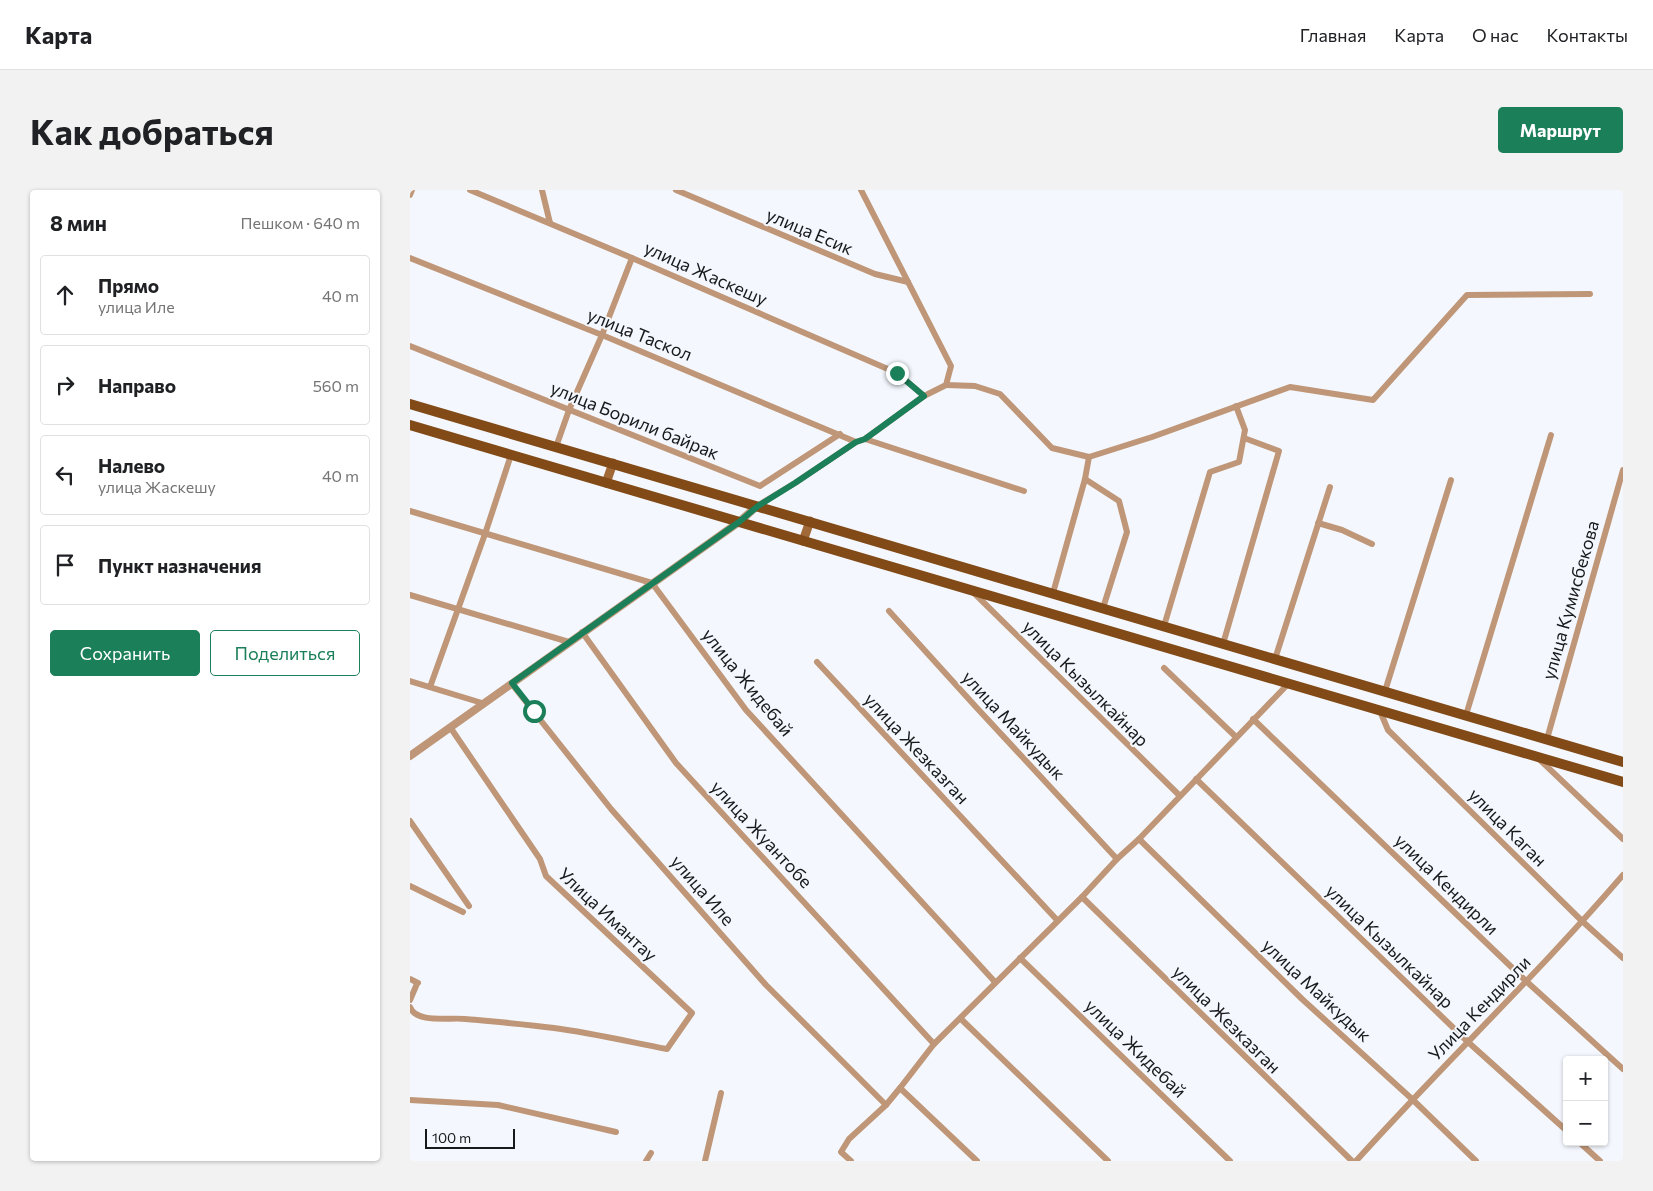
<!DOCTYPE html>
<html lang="ru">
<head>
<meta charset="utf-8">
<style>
  body { margin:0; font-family:Commissioner,sans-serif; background:#f2f2f2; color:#202124 }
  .controls { position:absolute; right:15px; bottom:15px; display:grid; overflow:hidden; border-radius:5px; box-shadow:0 1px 4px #0004 }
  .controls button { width:45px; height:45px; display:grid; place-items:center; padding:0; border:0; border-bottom:1px solid #e0e0e0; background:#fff; color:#202124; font:25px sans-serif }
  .scale { position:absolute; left:15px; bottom:12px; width:90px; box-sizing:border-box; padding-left:5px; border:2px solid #18191b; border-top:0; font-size:14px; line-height:18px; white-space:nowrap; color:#18191b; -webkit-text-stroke:4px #f4f8fe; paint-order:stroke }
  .stop { position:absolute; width:15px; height:15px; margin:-11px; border:4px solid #1b7f59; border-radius:50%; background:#fff }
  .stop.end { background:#1b7f59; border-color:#fff; box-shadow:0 1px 5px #0008 }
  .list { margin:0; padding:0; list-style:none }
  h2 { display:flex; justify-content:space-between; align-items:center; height:65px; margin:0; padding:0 20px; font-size:21px }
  h2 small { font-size:16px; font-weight:400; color:#757577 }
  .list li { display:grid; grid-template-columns:32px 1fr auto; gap:15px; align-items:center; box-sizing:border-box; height:80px; margin:0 10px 10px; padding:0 10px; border:1px solid #e0e0e0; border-radius:5px }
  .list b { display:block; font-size:19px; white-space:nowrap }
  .list p { margin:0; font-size:16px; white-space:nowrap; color:#757577 }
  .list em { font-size:16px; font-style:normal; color:#757577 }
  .actions { display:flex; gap:10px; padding:15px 20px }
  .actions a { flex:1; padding:11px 0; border:1px solid #1b7f59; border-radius:5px; text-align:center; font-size:18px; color:#1b7f59 }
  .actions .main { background:#1b7f59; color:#fff }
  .icon { flex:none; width:28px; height:28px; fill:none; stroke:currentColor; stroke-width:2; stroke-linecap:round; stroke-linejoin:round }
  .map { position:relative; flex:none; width:1213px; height:971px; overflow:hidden; border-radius:5px }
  header { display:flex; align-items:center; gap:30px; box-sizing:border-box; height:70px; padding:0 25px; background:#fff; border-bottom:1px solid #e0e0e0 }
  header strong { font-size:24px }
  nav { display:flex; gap:28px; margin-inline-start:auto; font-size:18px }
  .intro { display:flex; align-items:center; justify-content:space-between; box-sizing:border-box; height:120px; padding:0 30px }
  h1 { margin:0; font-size:35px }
  .button { padding:12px 22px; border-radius:5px; background:#1b7f59; color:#fff; font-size:18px; font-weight:700 }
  main { display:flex; gap:30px; padding:0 30px }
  aside { flex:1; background:#fff; border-radius:5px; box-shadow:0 1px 4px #0004 }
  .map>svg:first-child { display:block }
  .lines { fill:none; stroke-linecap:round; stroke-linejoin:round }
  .minor { stroke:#bf9778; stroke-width:6 }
  .tertiary { stroke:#bf9778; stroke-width:8 }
  .secondary { stroke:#a16838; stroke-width:9 }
  .primary { stroke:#814a17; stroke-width:10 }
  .route { stroke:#1b7f59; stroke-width:6 }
  .labels { text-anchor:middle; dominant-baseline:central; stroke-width:4; stroke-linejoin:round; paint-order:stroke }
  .street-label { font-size:18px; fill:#18191b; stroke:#f4f8fe }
</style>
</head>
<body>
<header>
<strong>Карта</strong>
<nav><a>Главная</a><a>Карта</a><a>О нас</a><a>Контакты</a></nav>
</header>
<div class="intro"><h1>Как добраться</h1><a class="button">Маршрут</a></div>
<main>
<aside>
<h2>8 мин<small>Пешком · 640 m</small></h2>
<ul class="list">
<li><svg class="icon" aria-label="ahead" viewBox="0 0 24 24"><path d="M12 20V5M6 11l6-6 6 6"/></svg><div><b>Прямо</b><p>улица Иле</p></div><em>40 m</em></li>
<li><svg class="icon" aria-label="right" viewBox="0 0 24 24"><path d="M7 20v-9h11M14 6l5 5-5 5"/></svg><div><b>Направо</b></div><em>560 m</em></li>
<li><svg class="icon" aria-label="left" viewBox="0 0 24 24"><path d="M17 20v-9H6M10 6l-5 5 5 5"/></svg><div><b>Налево</b><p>улица Жаскешу</p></div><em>40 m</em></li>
<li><svg class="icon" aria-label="arrive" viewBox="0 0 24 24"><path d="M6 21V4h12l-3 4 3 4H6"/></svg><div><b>Пункт назначения</b></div></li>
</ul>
<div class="actions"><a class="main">Сохранить</a><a>Поделиться</a></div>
</aside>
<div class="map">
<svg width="1213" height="971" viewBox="0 0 1213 971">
  <rect width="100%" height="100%" fill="#f4f8fe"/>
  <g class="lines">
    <g class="minor">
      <path d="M60,0L222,68L487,183L514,206"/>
      <path d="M132,0L140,33"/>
      <path d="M266,0L465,84L498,92"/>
      <path d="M0,5L2,0"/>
      <path d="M0,68L192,145L446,252"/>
      <path d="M0,156L350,296L430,244"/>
      <path d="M536,195L565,196L590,204L642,258L679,267L742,247L880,197L963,210L1057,105L1180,104"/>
      <path d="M455,249L614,301"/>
      <path d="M146,257L159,220L192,145L222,68"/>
      <path d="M675,289L709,311L717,342L693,418"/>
      <path d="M347,316L385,293L446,252L455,249L514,206L536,195L541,176L451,0"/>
      <path d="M0,321L242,393L336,520L585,792"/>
      <path d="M908,333L932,340L962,354"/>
      <path d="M563,402L770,606"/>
      <path d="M643,403L675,289L679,267"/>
      <path d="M0,405L159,452"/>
      <path d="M479,421L566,517L707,669"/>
      <path d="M754,436L800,282L829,272L835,240L826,216"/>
      <path d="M172,442L266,573L524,854"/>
      <path d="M813,454L869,261L834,248"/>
      <path d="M865,469L920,297"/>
      <path d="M407,472L647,730"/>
      <path d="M754,478L826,547"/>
      <path d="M0,491L72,513"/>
      <path d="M101,493L201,619L356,795L476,915"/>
      <path d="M20,497L75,344L101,265"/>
      <path d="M975,501L1041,290"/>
      <path d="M970,521L978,540L1172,731L1213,768"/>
      <path d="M1056,525L1141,245"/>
      <path d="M843,529L1116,791L1213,879"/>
      <path d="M1137,549L1213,280"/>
      <path d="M1129,569L1213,649"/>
      <path d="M786,589L1058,852L1157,941"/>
      <path d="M0,631L59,716"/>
      <path d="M729,649L892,809L1002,909L1066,971"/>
      <path d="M0,696L53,722"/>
      <path d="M672,707L942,971"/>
      <path d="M610,768L820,971"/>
      <path d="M0,789L8,793"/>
      <path d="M0,810L6,796"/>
      <path d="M0,817C6,834 41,827 56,829C86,832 115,834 144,838C182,843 220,852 257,859L282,823L136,686L130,669L40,537"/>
      <path d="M551,829L698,971"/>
      <path d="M490,898L567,971"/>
      <path d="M0,910L88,915L206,942"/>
      <path d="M1169,952L1190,971"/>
      <path d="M236,971L241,963"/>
      <path d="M295,971L311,903"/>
      <path d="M441,971L431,962L439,949L476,915L490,898L524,854L672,707L707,669L729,649L879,493"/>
      <path d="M946,971C1033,874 1128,784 1213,685"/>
    </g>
    <path class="tertiary" d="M0,566L329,332L347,316"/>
    <g class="secondary">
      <path d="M196,293L203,273"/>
      <path d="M393,351L400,331"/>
    </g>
    <g class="primary">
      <path d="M0,214L1213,572"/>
      <path d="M0,235L1213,592"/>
    </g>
  </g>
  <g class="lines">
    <path class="route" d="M124,521L102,493L329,332L348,316L385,293L446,252L455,249L514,206L487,183"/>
  </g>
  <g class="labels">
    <g class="street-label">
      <text transform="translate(400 41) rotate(23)">улица Есик</text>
      <text transform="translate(296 83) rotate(24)">улица Жаскешу</text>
      <text transform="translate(230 144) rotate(22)">улица Таскол</text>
      <text transform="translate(225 230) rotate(22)">улица Борили байрак</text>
      <text transform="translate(1160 410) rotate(-74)">улица Кумисбекова</text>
      <text transform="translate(338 492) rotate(51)">улица Жидебай</text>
      <text transform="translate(676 493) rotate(45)">улица Кызылкайнар</text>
      <text transform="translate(604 535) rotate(47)">улица Майкудык</text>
      <text transform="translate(507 558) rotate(47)">улица Жезказган</text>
      <text transform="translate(1098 637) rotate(45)">улица Каган</text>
      <text transform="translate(352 644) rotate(47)">улица Жуантобе</text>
      <text transform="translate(1037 694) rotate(44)">улица Кендирли</text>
      <text transform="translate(293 700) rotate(49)">улица Иле</text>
      <text transform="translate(198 724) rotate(43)">Улица Имантау</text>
      <text transform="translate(980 756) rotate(44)">улица Кызылкайнар</text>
      <text transform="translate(907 800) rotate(43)">улица Майкудык</text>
      <text transform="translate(1069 818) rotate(-46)">Улица Кендирли</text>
      <text transform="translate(817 829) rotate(45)">улица Жезказган</text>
      <text transform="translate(726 858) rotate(44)">улица Жидебай</text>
    </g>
  </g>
</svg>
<div class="controls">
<button>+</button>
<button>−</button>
</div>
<div class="scale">100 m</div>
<div class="stop" style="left:124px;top:521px"></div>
<div class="stop end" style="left:487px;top:183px"></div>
</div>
</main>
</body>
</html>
